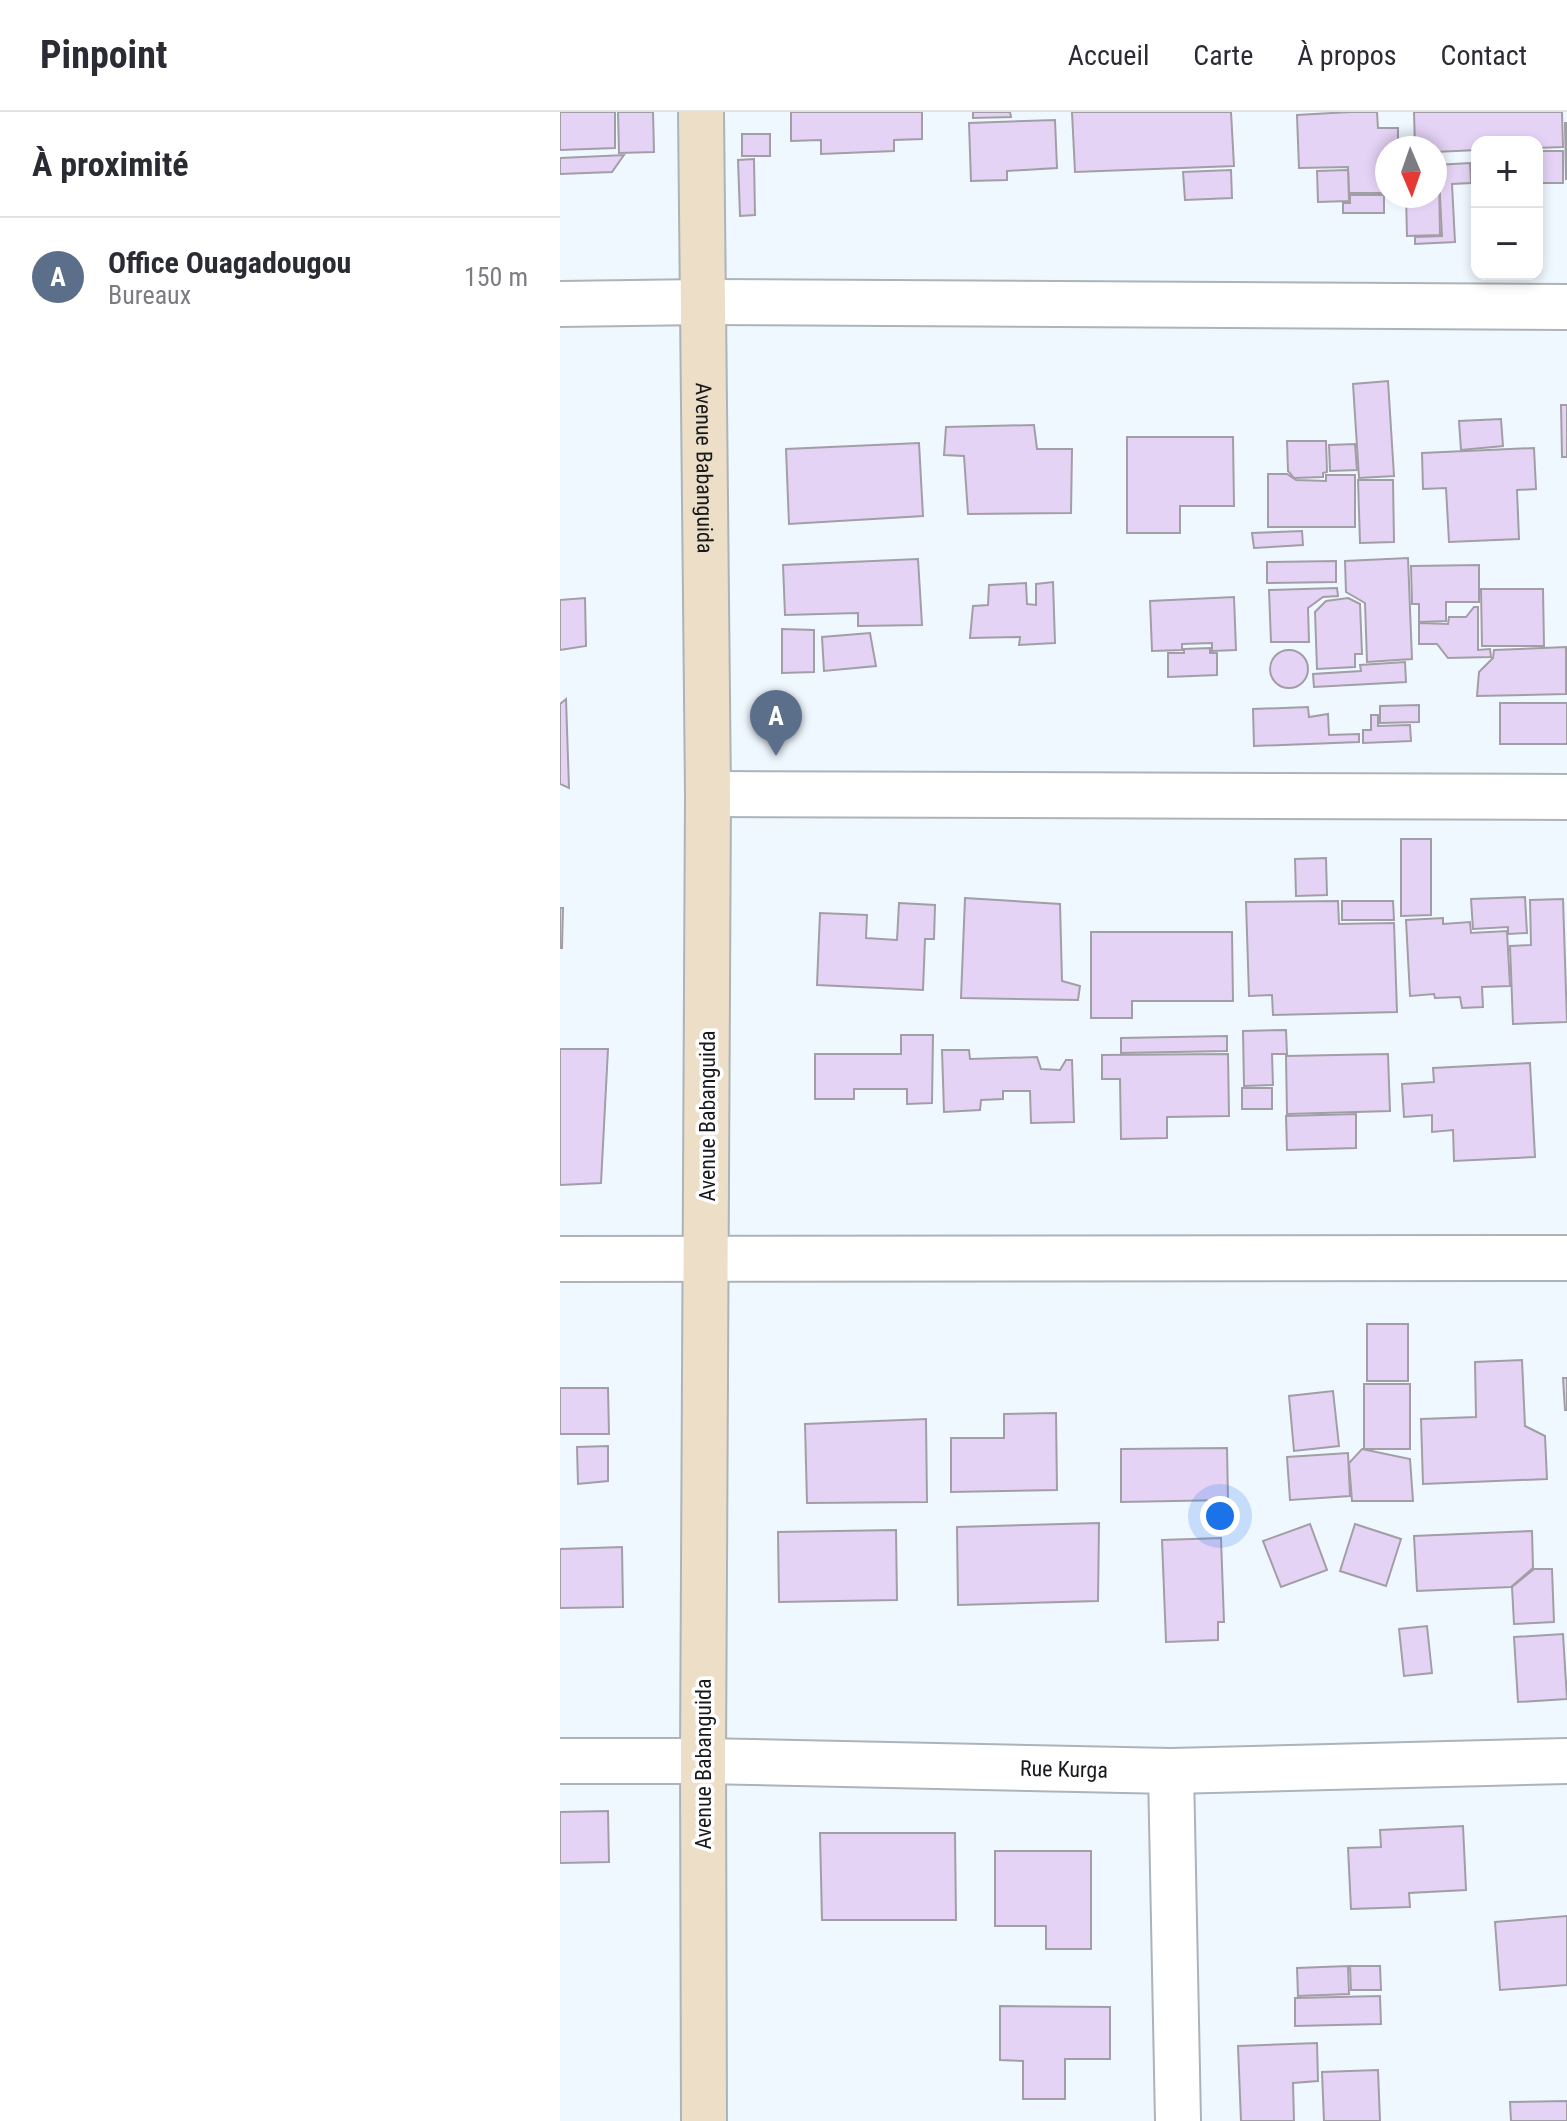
<!DOCTYPE html>
<html lang="fr">
<head>
<meta charset="utf-8">
<style>
  body { margin:0; font-family:"Roboto Condensed",sans-serif; background:#f7f7f7; color:#2b2b33 }
  .controls { position:absolute; right:24px; top:24px; display:grid; overflow:hidden; border-radius:16px; box-shadow:0 4px 12px #0003 }
  .controls button { width:72px; height:72px; display:grid; place-items:center; padding:0; border:0; border-bottom:2px solid #e1e1e2; background:#fff; color:#2b2b33; font:40px sans-serif }
  .compass { position:absolute; left:815px; top:24px; width:72px; height:72px; border-radius:50%; background:#fff; box-shadow:0 4px 12px #0003; rotate:178deg }
  .you { position:absolute; left:660px; top:1404px; width:28px; height:28px; margin:-20px; border:6px solid #fff; border-radius:50%; background:#1a73e8; box-shadow:0 0 0 12px #1a73e833 }
  .badge { display:grid; place-items:center; width:52px; height:52px; border-radius:50%; background:#b45309; color:#fff; font-size:26px; font-weight:700 }
  .pin { position:absolute; translate:-50% -66px; filter:drop-shadow(0 2px 4px #0008) }
  .pin::after { content:''; position:absolute; top:42px; width:28px; height:24px; background:inherit; clip-path:polygon(0 0,100% 0,50% 100%) }
  .list { margin:0; padding:0; list-style:none }
  h2 { display:flex; justify-content:space-between; align-items:center; height:104px; margin:0; padding:0 32px; font-size:34px }
  h2 small { font-size:26px; font-weight:400; color:#7c7c81 }
  .list li { display:grid; grid-template-columns:52px 1fr auto; gap:24px; align-items:center; box-sizing:border-box; height:120px; padding:0 32px; border-top:2px solid #e1e1e2 }
  .list b { display:block; font-size:30px; white-space:nowrap }
  .list p { margin:0; font-size:26px; white-space:nowrap; color:#7c7c81 }
  .list em { font-size:26px; font-style:normal; color:#7c7c81 }
  .map { position:relative; flex:none; width:1007px; height:2009px; overflow:hidden }
  header { display:flex; align-items:center; gap:48px; box-sizing:border-box; height:112px; padding:0 40px; background:#fff; border-bottom:2px solid #e1e1e2 }
  header strong { font-size:38px }
  nav { display:flex; gap:44px; margin-inline-start:auto; font-size:28px }
  main { display:flex }
  aside { flex:1; background:#fff }
  .map>svg:first-child { display:block }
  .building { fill:#e5d3f5; stroke:#a29ea6; stroke-width:2 }
  .lines { fill:none; stroke-linecap:round; stroke-linejoin:round }
  .street-casing { stroke:#acb3b9; stroke-width:48 }
  .secondary-casing { stroke:#acb3b9; stroke-width:48 }
  .street { stroke:#fff; stroke-width:44 }
  .secondary { stroke:#eddec8; stroke-width:44 }
  .labels { text-anchor:middle; dominant-baseline:central; stroke-width:7; stroke-linejoin:round; paint-order:stroke }
  .street-label { font-size:22px; fill:#17191c; stroke:#fff }
</style>
</head>
<body>
<header>
<strong>Pinpoint</strong>
<nav><a>Accueil</a><a>Carte</a><a>À propos</a><a>Contact</a></nav>
</header>
<main>
<aside>
<h2>À proximité<small></small></h2>
<ul class="list">
<li><span class="badge" style="background:#5c6f8a">A</span><div><b>Office Ouagadougou</b><p>Bureaux</p></div><em>150 m</em></li>
</ul>
</aside>
<div class="map">
<svg width="1007" height="2009" viewBox="0 0 1007 2009">
  <rect width="100%" height="100%" fill="#f0f8ff"/>
  <g class="building">
    <path d="M0,0H55V36L0,38Z"/>
    <path d="M58,0H93L94,40L59,41Z"/>
    <path d="M231,0H362V27L334,28V39L261,42V28L231,29Z"/>
    <path d="M413,0H450L451,5L413,6Z"/>
    <path d="M512,0H671L674,54L515,60Z"/>
    <path d="M790,0H817L818,16H838V36H827V47H824L825,81H789L788,55L739,56L737,3Z"/>
    <path d="M854,0H1002L1003,35L977,36V30H917V38L875,40V36H855Z"/>
    <path d="M495,8L497,56L447,59V68L411,69L409,11Z"/>
    <path d="M1005,11H1007L1006,68Z"/>
    <rect x="182" y="22" width="28" height="22"/>
    <rect x="977" y="39" width="26" height="32"/>
    <rect x="914" y="40" width="3" height="32"/>
    <path d="M64,43L52,60L0,62V46Z"/>
    <path d="M194,47L195,103L180,104L178,48Z"/>
    <path d="M910,51L911,71L892,72L895,130L855,132V125L882,124L879,65H875V53Z"/>
    <path d="M671,58L672,86L625,88L623,60Z"/>
    <path d="M788,58L789,89L758,90L757,59Z"/>
    <path d="M875,66H879L880,123L847,124L846,84H875Z"/>
    <path d="M790,83H824V101H783V91H790Z"/>
    <path d="M828,269L834,364L799,366L793,272Z"/>
    <path d="M1001,293H1007V345H1002Z"/>
    <path d="M941,307L943,334L901,338L899,309Z"/>
    <path d="M474,313L477,337H512L511,401L408,402L404,344L384,343L386,315Z"/>
    <path d="M567,325H673L674,394H620V421H567Z"/>
    <path d="M727,329H766L767,360L763,361V365L734,366L728,359Z"/>
    <path d="M359,331L363,404L229,412L226,337Z"/>
    <path d="M795,332L797,358L770,359L769,333Z"/>
    <path d="M974,336L976,377L957,378L959,427L889,430L886,376L863,377L862,341Z"/>
    <path d="M708,362H727L736,368L766,369V363H795V415H708Z"/>
    <path d="M798,368H833L834,430L800,431Z"/>
    <path d="M742,419L743,433L694,436L692,421Z"/>
    <path d="M848,446L852,547L807,550L805,491L786,480L785,449Z"/>
    <path d="M358,447L362,513L298,514V501L225,503L223,453Z"/>
    <path d="M776,449V470L707,471V450Z"/>
    <path d="M919,453V490H886V509L859,510V492H852L851,454Z"/>
    <path d="M493,470L495,531L459,533L460,525L410,526L413,494L428,493L429,473L466,471L467,492L476,493V472Z"/>
    <path d="M777,476L778,484L763,485L748,496L749,530H711L709,478Z"/>
    <path d="M921,477H983L984,534H922Z"/>
    <path d="M674,485L676,538L652,539V531L622,532V538L592,539L590,489Z"/>
    <path d="M25,486L26,534L0,538V488Z"/>
    <path d="M788,486L800,492L802,542H795V555L757,557L755,500L766,489Z"/>
    <path d="M914,495H918V538L930,537L931,545L888,546L877,532H859V511L888,512L889,505H906Z"/>
    <path d="M222,517L254,518V560L222,561Z"/>
    <path d="M310,521L316,554L264,559L262,525Z"/>
    <path d="M1006,535V582L917,584L919,560L933,546L934,538Z"/>
    <path d="M650,536V541H657V563L608,565V541H624V537Z"/>
    <circle cx="729" cy="557" r="19"/>
    <path d="M845,550L846,570L754,575L753,562L801,559L800,553Z"/>
    <path d="M6,587L9,676L0,672V592Z"/>
    <rect x="940" y="591" width="67" height="41"/>
    <path d="M859,593V610L820,611V594Z"/>
    <path d="M748,595L749,605L768,602L769,623L799,622V630L694,634L693,597Z"/>
    <path d="M811,603H818V614L850,613L851,629L803,631V618H811Z"/>
    <path d="M841,727H871V803L841,804Z"/>
    <path d="M766,746L767,783L736,784L735,747Z"/>
    <path d="M965,785L967,821L948,822V815L913,817L911,787Z"/>
    <path d="M405,786L500,792L502,869L520,874L518,888L401,886Z"/>
    <path d="M1003,787L1007,910L953,912L950,834L971,833L970,788Z"/>
    <path d="M778,789L779,812L834,811L837,900L713,903L712,883L689,884L686,790Z"/>
    <path d="M782,789H833L834,808H782Z"/>
    <path d="M339,791L375,793L374,827H365L363,878L257,873L260,801L307,803L306,826L337,828Z"/>
    <path d="M0,796H3L2,836H0Z"/>
    <path d="M883,806V812L910,810L911,821L947,819L950,874L922,875L923,895L902,896L900,885L875,886L874,882L850,884L846,808Z"/>
    <path d="M531,820H672L673,889H572V906H531Z"/>
    <path d="M726,918L727,942H712L713,973L684,974L683,919Z"/>
    <path d="M341,923H373L372,991L347,992V977H294V987H255V942H341Z"/>
    <path d="M667,924V939L561,941V926Z"/>
    <path d="M0,937H48L41,1071L0,1073Z"/>
    <path d="M382,938H409L410,947L477,945L481,957L500,958L506,948H512L514,1010L471,1011L470,979H443V987L421,988L420,998L384,1000Z"/>
    <path d="M668,942L669,1004L607,1005V1026L561,1027L560,967H542V943Z"/>
    <path d="M828,942L830,999L727,1002L726,944Z"/>
    <path d="M970,951L975,1045L894,1049L893,1018L872,1020V1003L844,1005L842,972L874,970L873,956Z"/>
    <rect x="682" y="976" width="30" height="21"/>
    <path d="M796,1002V1036L727,1038L726,1004Z"/>
    <rect x="807" y="1212" width="41" height="57"/>
    <path d="M962,1248L965,1314L985,1324L987,1367L863,1372L861,1307L916,1305L915,1250Z"/>
    <path d="M1003,1266H1007V1298H1005Z"/>
    <rect x="804" y="1272" width="46" height="65"/>
    <path d="M0,1276H48L49,1322H0Z"/>
    <path d="M773,1279L779,1334L734,1339L729,1284Z"/>
    <path d="M496,1301L497,1378L391,1380V1326H444V1302Z"/>
    <path d="M366,1307L367,1390L247,1391L245,1312Z"/>
    <path d="M48,1334V1369L18,1372L17,1335Z"/>
    <path d="M667,1336L668,1388L561,1390V1337Z"/>
    <path d="M802,1337L850,1347L853,1389H792L789,1351Z"/>
    <path d="M788,1341L790,1384L730,1388L727,1345Z"/>
    <path d="M539,1411L538,1489L398,1493L397,1415Z"/>
    <path d="M750,1412L767,1458L721,1475L703,1429Z"/>
    <path d="M795,1412L841,1427L826,1474L780,1459Z"/>
    <path d="M336,1418L337,1488L219,1490L218,1420Z"/>
    <path d="M972,1419L973,1456L951,1475L857,1479L854,1424Z"/>
    <path d="M661,1426L664,1510H658V1528L606,1530L602,1428Z"/>
    <path d="M62,1435L63,1495L0,1496V1437Z"/>
    <path d="M974,1457H992L994,1510L954,1512L952,1475Z"/>
    <path d="M867,1514L872,1561L844,1564L839,1517Z"/>
    <path d="M1003,1522L1007,1587L958,1590L954,1525Z"/>
    <path d="M48,1699L49,1750L0,1751V1700Z"/>
    <path d="M903,1714L906,1778L849,1781L850,1795L791,1797L788,1736L821,1735L820,1718Z"/>
    <path d="M260,1721H395L396,1808H262Z"/>
    <path d="M435,1739H531V1837H486V1814H435Z"/>
    <path d="M1007,1804V1873L940,1878L935,1810Z"/>
    <path d="M788,1854L789,1882L738,1884L737,1856Z"/>
    <path d="M790,1854H820L821,1878H791Z"/>
    <path d="M820,1884L821,1912L735,1914V1886Z"/>
    <path d="M440,1894L550,1895V1947H505V1987H463V1949L440,1948Z"/>
    <path d="M757,1931L758,1969L733,1971L734,2009H681L678,1934Z"/>
    <path d="M818,1958L820,2009H764L762,1960Z"/>
    <path d="M1007,1989V2009H951L950,1990Z"/>
  </g>
  <g class="lines">
    <defs>
      <g id="street">
        <path d="M0,192L143,190L1007,195"/>
        <path d="M148,682L1007,685"/>
        <path d="M0,1147L1007,1146"/>
        <path id="s1" d="M0,1649H143L611,1659L1007,1649"/>
        <path d="M611,1659L618,2009"/>
      </g>
      <g id="secondary">
        <path id="s2" d="M141,0L148,682L143,1649L144,2009"/>
      </g>
    </defs>
    <use href="#street" class="street-casing"/>
    <use href="#secondary" class="secondary-casing"/>
    <use href="#street" class="street"/>
    <use href="#secondary" class="secondary"/>
  </g>
  <g class="labels">
    <g class="street-label">
      <text stroke="none"><textPath href="#s2" startOffset="356">Avenue Babanguida</textPath></text>
      <text transform="translate(147 1004) rotate(-90)">Avenue Babanguida</text>
      <text transform="translate(143 1652) rotate(-90)">Avenue Babanguida</text>
      <text stroke="none"><textPath href="#s1" startOffset="504">Rue Kurga</textPath></text>
    </g>
  </g>
</svg>
<div class="controls">
<button>+</button>
<button>−</button>
</div>
<svg class="compass" viewBox="-18 -18 36 36"><path d="M0-13l5 13h-10z" fill="#e53935"/><path d="M0 13l5-13h-10z" fill="#7c7c81"/></svg>
<div class="you"></div>
<div class="pin badge" style="left:216px;top:644px;background:#5c6f8a">A</div>
</div>
</main>
</body>
</html>
